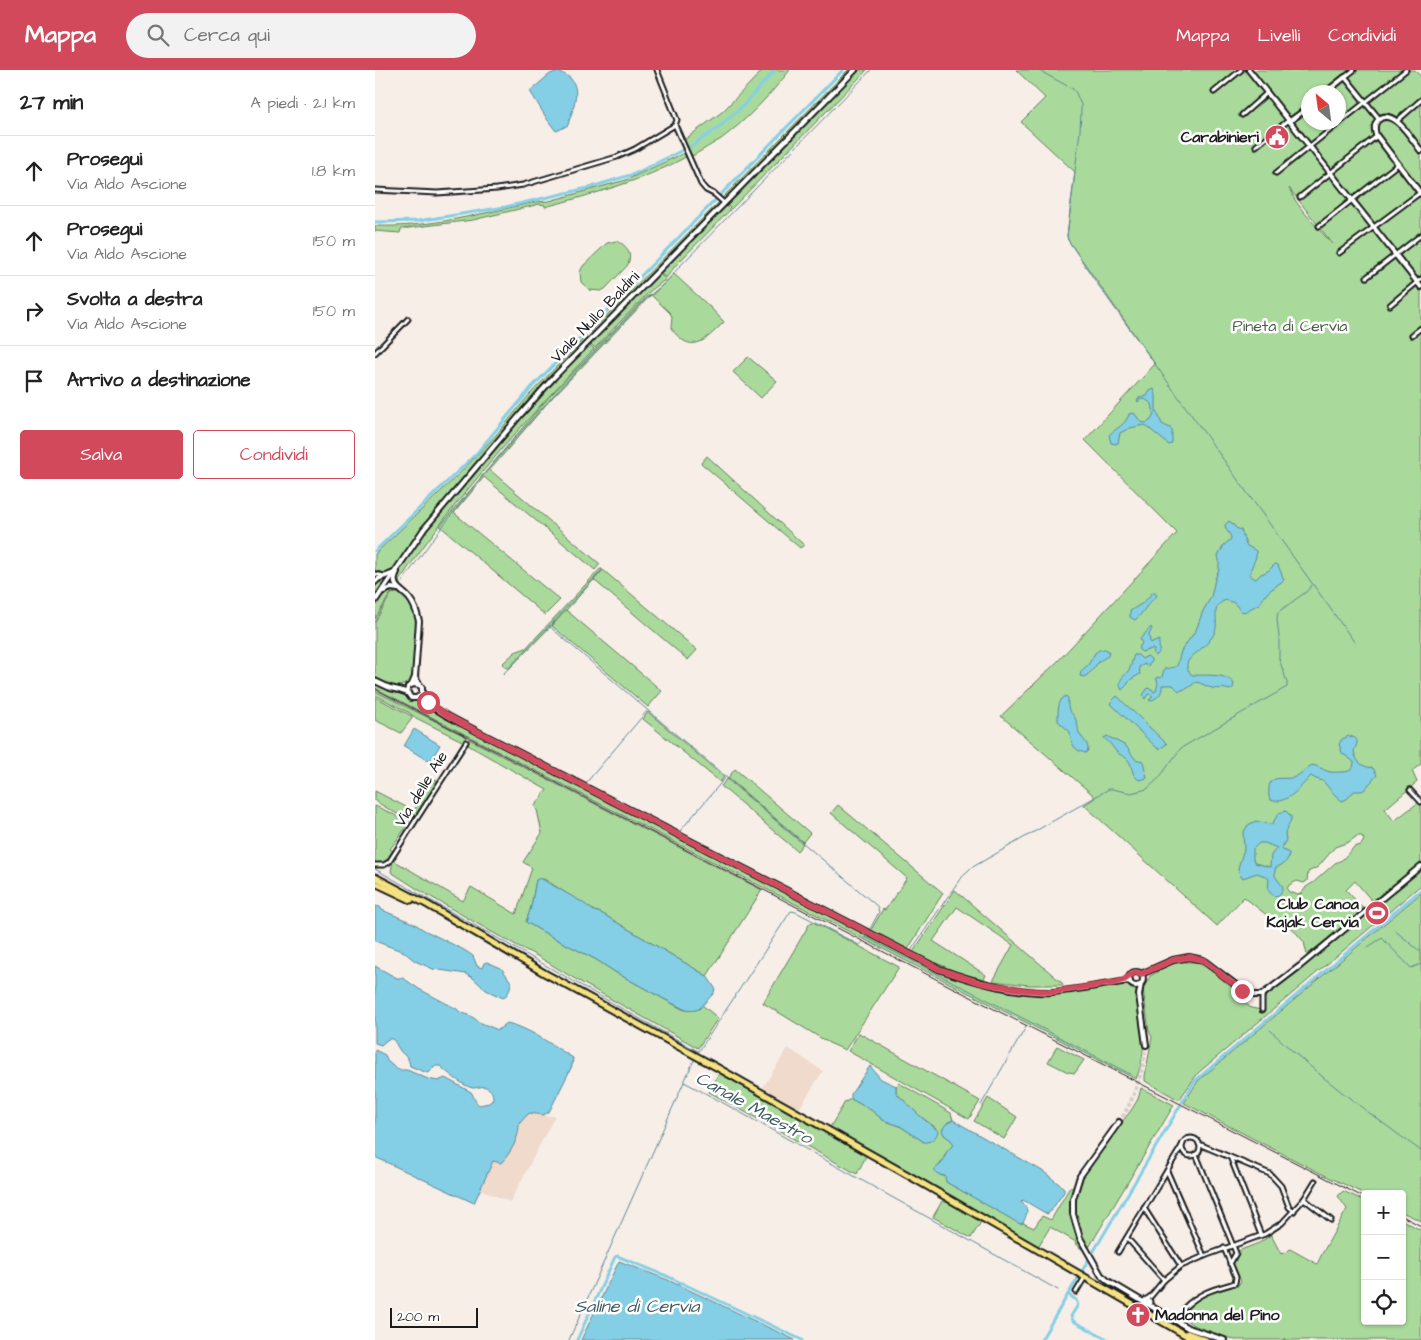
<!DOCTYPE html>
<html lang="it">
<head>
<meta charset="utf-8">
<style>
  body { margin:0; font-family:"Architects Daughter",sans-serif; background:#f2f2f2; color:#222 }
  .controls { position:absolute; right:15px; bottom:15px; display:grid; overflow:hidden; border-radius:5px; box-shadow:0 1px 4px #0004 }
  .controls button { width:45px; height:45px; display:grid; place-items:center; padding:0; border:0; border-bottom:1px solid #e0e0e0; background:#fff; color:#222; font:25px sans-serif }
  .compass { position:absolute; left:926px; top:15px; width:45px; height:45px; border-radius:50%; background:#fff; box-shadow:0 1px 4px #0004; rotate:331deg }
  .scale { position:absolute; left:15px; bottom:12px; width:88px; box-sizing:border-box; padding-left:5px; border:2px solid #1c1c1c; border-top:0; font-size:14px; line-height:18px; white-space:nowrap; color:#1c1c1c; -webkit-text-stroke:4px #fff; paint-order:stroke }
  .stop { position:absolute; width:15px; height:15px; margin:-11px; border:4px solid #d1495b; border-radius:50%; background:#fff }
  .stop.end { background:#d1495b; border-color:#fff; box-shadow:0 1px 5px #0008 }
  .list { margin:0; padding:0; list-style:none }
  h2 { display:flex; justify-content:space-between; align-items:center; height:65px; margin:0; padding:0 20px; font-size:21px }
  h2 small { font-size:16px; font-weight:400; color:#767676 }
  .list li { display:grid; grid-template-columns:32px 1fr auto; gap:15px; align-items:center; box-sizing:border-box; height:70px; padding:0 20px; border-top:1px solid #e0e0e0 }
  .list b { display:block; font-size:19px; white-space:nowrap }
  .list p { margin:0; font-size:16px; white-space:nowrap; color:#767676 }
  .list em { font-size:16px; font-style:normal; color:#767676 }
  .actions { display:flex; gap:10px; padding:15px 20px }
  .actions a { flex:1; padding:11px 0; border:1px solid #d1495b; border-radius:5px; text-align:center; font-size:18px; color:#d1495b }
  .actions .main { background:#d1495b; color:#fff }
  .icon { flex:none; width:28px; height:28px; fill:none; stroke:currentColor; stroke-width:2; stroke-linecap:round; stroke-linejoin:round }
  .map { position:relative; flex:none; width:1046px; height:1270px; overflow:hidden }
  header { display:flex; align-items:center; gap:30px; box-sizing:border-box; height:70px; padding:0 25px; background:#d1495b; color:#fff }
  header strong { font-size:24px }
  nav { display:flex; gap:28px; margin-inline-start:auto; font-size:18px }
  .search { width:350px; height:45px; background:#f2f2f2; display:flex; align-items:center; gap:12px; box-sizing:border-box; padding:0 18px; border-radius:28px; color:#767676; font-size:19px }
  main { display:flex }
  aside { flex:1; background:#fff }
  .map>svg:first-child { display:block }
  .built { fill:#efdacc }
  .green { fill:#a9da9b; stroke:#627b5c; fill-rule:evenodd }
  .water { fill:#84cfe5; stroke:#5a8795; fill-rule:evenodd }
  .lines { fill:none; stroke-linecap:round; stroke-linejoin:round }
  .stream { stroke:#5a8795; stroke-width:1 }
  .canal { stroke:#84cfe5; stroke-width:3 }
  .tertiary-tunnel { stroke:#d7cec9; stroke-width:4; stroke-dasharray:4 2; stroke-linecap:butt }
  .minor-casing { stroke:#1c1c1c; stroke-width:7 }
  .tertiary-casing { stroke:#1c1c1c; stroke-width:8 }
  .primary-casing { stroke:#1c1c1c; stroke-width:9 }
  .minor { stroke:#fff; stroke-width:3 }
  .tertiary { stroke:#fff; stroke-width:4 }
  .primary { stroke:#f5e382; stroke-width:5 }
  .rail { stroke:#1c1c1c; stroke-width:1 }
  .route { stroke:#d1495b; stroke-width:6 }
  .labels { text-anchor:middle; dominant-baseline:central; stroke-width:5; stroke-linejoin:round; paint-order:stroke }
  .poi-label { font-size:16px; font-weight:bold; fill:#1c1c1c; stroke:#fff; text-anchor:end }
  .street-label { font-size:16px; fill:#1c1c1c; stroke:#fff }
  .park-label { font-size:16px; fill:#4d5e48; stroke:#fff }
  .water-label { font-size:18px; font-style:italic; fill:#405b62; stroke:#fff }
</style>
</head>
<body>
<header>
<strong>Mappa</strong>
<div class="search"><svg class="icon" aria-label="search" viewBox="0 0 24 24"><circle cx="10" cy="10" r="6"/><path d="M15 15l6 6"/></svg>Cerca qui</div>
<nav><a>Mappa</a><a>Livelli</a><a>Condividi</a></nav>
</header>
<main>
<aside>
<h2>27 min<small>A piedi · 2.1 km</small></h2>
<ul class="list">
<li><svg class="icon" aria-label="ahead" viewBox="0 0 24 24"><path d="M12 20V5M6 11l6-6 6 6"/></svg><div><b>Prosegui</b><p>Via Aldo Ascione</p></div><em>1.8 km</em></li>
<li><svg class="icon" aria-label="ahead" viewBox="0 0 24 24"><path d="M12 20V5M6 11l6-6 6 6"/></svg><div><b>Prosegui</b><p>Via Aldo Ascione</p></div><em>150 m</em></li>
<li><svg class="icon" aria-label="right" viewBox="0 0 24 24"><path d="M7 20v-9h11M14 6l5 5-5 5"/></svg><div><b>Svolta a destra</b><p>Via Aldo Ascione</p></div><em>150 m</em></li>
<li><svg class="icon" aria-label="arrive" viewBox="0 0 24 24"><path d="M6 21V4h12l-3 4 3 4H6"/></svg><div><b>Arrivo a destinazione</b></div></li>
</ul>
<div class="actions"><a class="main">Salva</a><a>Condividi</a></div>
</aside>
<div class="map">
<svg width="1046" height="1270" viewBox="0 0 1046 1270">
  <rect width="100%" height="100%" fill="#f8eee8"/>
  <filter id="ink" filterUnits="userSpaceOnUse"><feTurbulence type="fractalNoise" baseFrequency=".02" numOctaves="2"/><feDisplacementMap in="SourceGraphic" scale="10" xChannelSelector="R" yChannelSelector="G"/><feConvolveMatrix kernelMatrix="1 2 1 2 8 2 1 2 1" color-interpolation-filters="sRGB"/></filter>
  <g filter="url(#ink)">
    <g class="built">
      <path d="M413,978L448,1001L424,1039L402,1027L388,1017Z"/>
      <path d="M156,1042L163,1045L180,1046L135,1132L105,1119L118,1091L126,1093L130,1089L140,1071L145,1060L144,1054L153,1044Z"/>
    </g>
    <g class="green">
      <path d="M388,0H415C395,25 372,50 346,69C337,74 328,80 319,85L315,86L309,70L347,42Z"/>
      <path d="M473,0H478L350,130L346,129Z"/>
      <path d="M482,0H492L356,139L351,134Z"/>
      <path d="M641,0H1040L1046,7V694L1037,701L1042,712L1010,739L1019,751L1044,732L1046,733V793L997,831L980,811L971,820L989,839L932,885L929,872L917,858L904,855L869,827L842,856L709,735L720,728L717,724L626,646L683,591L802,463L710,370L780,294L693,170L692,166L700,102L646,52L670,28ZM934,22H964V52H934ZM914,118L957,173V174L928,141L920,130ZM982,766H987L989,770L986,775L979,777L967,790L960,793L939,812L931,817L927,823L923,825L914,822L912,819L914,815L922,811L929,813L932,811L933,802L943,797L960,777L974,772Z"/>
      <path d="M309,83L311,87C267,111 219,124 170,137V135L165,134L98,150L26,159L25,163L0,161V156C55,158 108,143 161,132L174,131L251,110Z"/>
      <path d="M345,131L346,134L295,187L277,202L267,215L222,261L216,262V261Z"/>
      <path d="M350,135L355,140L301,195L291,208L284,202Z"/>
      <path d="M241,171C253,175 258,185 252,196L230,219L226,221L214,220L206,212L205,202L208,196L232,173Z"/>
      <path d="M283,203L291,209L274,222L220,278L215,273Z"/>
      <path d="M299,204L336,238L349,252C330,271 316,286 296,258L297,247L295,243L276,225L174,331L115,400L225,494L220,500L109,407L79,443L185,530L170,545L65,456L172,329L274,224L277,225Z"/>
      <path d="M211,266L213,268L209,274C155,332 101,392 51,454C38,470 28,487 15,503L4,504L0,502V484L84,404L121,365L155,324Z"/>
      <path d="M214,274L219,279C149,351 81,428 24,511L26,517L30,522L22,516L21,507L31,489L65,442L144,348L179,310Z"/>
      <path d="M373,287L402,311L386,328L358,302Z"/>
      <path d="M332,386L429,475L425,478L326,393Z"/>
      <path d="M225,499H227V501L182,550L134,599L127,594L140,582L151,578Z"/>
      <path d="M228,500L322,580L313,590L219,510Z"/>
      <path d="M5,512L8,515L1,524L5,527L13,520H22L27,524L24,522L16,523L0,549V517Z"/>
      <path d="M22,523L27,526L28,525C36,533 41,542 42,553L38,609C23,621 16,615 0,607V552L16,524Z"/>
      <path d="M191,540L287,621L273,637L177,556Z"/>
      <path d="M0,613L15,620L27,622L31,624L35,628L49,632L83,656L95,660L223,726L235,734L262,745L442,838L473,856L484,860L560,899L586,909L615,917L632,920L696,922L749,913C755,913 760,918 762,924C767,955 774,978 761,1009L0,618Z"/>
      <path d="M0,621L92,667L89,672L39,647L35,643L0,625Z"/>
      <path d="M0,627L37,646V647L36,650L26,663L0,650Z"/>
      <path d="M273,642L349,707L345,712L268,649Z"/>
      <path d="M94,669L387,820L332,906L226,843L219,841L169,809L161,810L156,837L151,852L175,866L220,889L240,902L307,939C315,942 321,941 327,935L343,948L323,978L195,906L164,887L122,865L44,820L16,802L18,790L88,831L96,817L141,844L157,798L148,792L167,763L162,740L159,737L172,720L91,674Z"/>
      <path d="M360,699L435,763L428,772L353,708Z"/>
      <path d="M61,709L63,712L62,714L38,752L39,740L59,710Z"/>
      <path d="M352,709L428,774L422,781L346,716Z"/>
      <path d="M0,721L37,740L34,751L0,731Z"/>
      <path d="M463,735L568,823L533,879L496,860L508,839L510,840L532,808L456,743Z"/>
      <path d="M0,736C11,741 26,746 32,756L15,779L19,782L14,790L6,794L0,792Z"/>
      <path d="M1046,798V815L823,1003L804,1030L770,1011V1006L777,967L774,961L768,919L775,906L792,896L804,892H820L829,896L846,908L863,922L868,931L876,938L887,940L890,927Z"/>
      <path d="M580,820L686,912L689,915H653L618,911L638,875L582,837L558,871L611,905L609,909C584,904 560,893 538,882Z"/>
      <path d="M1046,823V1151L1027,1142V1124H990L947,1104L809,1033L823,1011Z"/>
      <path d="M438,852L524,897L470,980L454,973L388,933L435,853Z"/>
      <path d="M484,963L605,1031L594,1049L473,981Z"/>
      <path d="M682,976L709,990L700,1003L693,1002L673,992Z"/>
      <path d="M344,1003L491,1086L482,1104L334,1022Z"/>
      <path d="M524,1013L576,1043L578,1050L573,1052L569,1065C572,1067 578,1069 578,1074C578,1078 575,1078 573,1081C569,1085 568,1091 564,1096L565,1105L572,1107L571,1112L645,1153H648L659,1158L667,1146L676,1150L695,1117L700,1118C690,1142 700,1157 708,1180L700,1174L701,1172L675,1157L663,1177L454,1059L470,1032L476,1029L496,1040L508,1050L525,1056L549,1072L561,1058L545,1046L521,1023V1016Z"/>
      <path d="M766,1018L799,1035L713,1179C705,1165 697,1147 699,1131C703,1103 740,1062 757,1039L763,1029Z"/>
      <path d="M613,1028L642,1047L629,1069L599,1051Z"/>
      <path d="M968,1121L990,1131V1251H1027V1150L1046,1160V1270H910L909,1268L910,1270H860L818,1255L805,1245L820,1230L835,1223L860,1215L862,1217L866,1211L862,1203H859L855,1194L861,1183L863,1181L884,1173L896,1165L906,1184L912,1182L915,1179L942,1194L947,1184L972,1139L963,1126Z"/>
      <path d="M567,1131L578,1134L606,1152L596,1168L558,1147Z"/>
    </g>
    <g class="water">
      <path d="M180,2C185,2 190,4 195,8C207,20 197,40 193,55L182,61L180,60L172,49L155,21L175,4Z"/>
      <path d="M779,319L781,325V340L787,354L797,359V373L794,375L770,355L755,358L745,363L743,373L740,374L736,373L734,365C741,358 751,355 754,344L759,343L766,352L771,353L776,350L779,344L777,334L770,329L765,330L763,332L762,331L764,328L772,326L775,321Z"/>
      <path d="M854,451L857,453L861,458L866,460L871,475L881,481C883,490 874,496 875,506L881,509L886,504L893,501L900,494L903,495L909,510L893,522L884,534L869,542L866,541L859,533L851,530C832,537 848,552 837,567C834,571 831,575 827,578C819,586 804,592 817,605C829,606 852,602 859,614L858,618L854,620C848,617 843,620 837,618C832,617 827,613 821,612L813,618L804,621L798,615H787C788,623 782,629 775,631L774,630L777,627V625L773,624L770,629L768,625L773,618L777,619L779,622L781,621L783,613L781,608L782,607L784,608L787,607L789,599L800,597L802,596L806,581L821,560L828,541L836,527L840,509L844,499V490L843,486L849,475L856,469C856,463 850,461 850,455Z"/>
      <path d="M778,522H780L782,524L781,527C771,534 768,544 760,550L755,547V541L768,533Z"/>
      <path d="M776,557L777,559L774,565L775,572L777,573L784,570C783,576 787,581 781,586L778,584L779,580L777,579L767,582L763,579L767,573L765,569Z"/>
      <path d="M730,579L734,581L733,586C730,588 727,589 725,591C719,596 718,602 709,607L705,606L706,601L713,595L720,583L724,580Z"/>
      <path d="M759,585H763L767,589L772,586L776,589V593L772,596L770,594L764,597L765,604L755,610L752,615L747,620C741,609 750,607 755,598C757,594 757,589 759,585Z"/>
      <path d="M691,626L693,628C692,644 696,639 701,650C704,655 702,662 706,666C710,672 713,673 713,680L711,683C699,681 696,674 695,662L683,651C683,642 682,630 691,626Z"/>
      <path d="M742,626L792,674L784,679L782,678L735,633Z"/>
      <path d="M39,659L65,675L55,692L29,676Z"/>
      <path d="M732,666L751,676L755,682L760,689L768,691L772,708L765,710C757,707 758,700 755,693C751,685 744,686 740,680C736,675 735,672 729,668Z"/>
      <path d="M974,666C986,668 982,674 979,681C981,692 987,697 998,698L1002,705L990,719L987,721H979L972,729L967,731L958,723L948,711L941,709L936,706C926,716 912,736 895,730C893,725 894,722 894,718C895,703 911,711 920,707C926,704 931,698 937,695C943,696 947,699 952,701C956,703 960,702 965,702C973,702 979,701 979,692L967,683L964,674L967,669Z"/>
      <path d="M911,741L916,746V750L910,763L911,770L906,779L914,783C914,792 907,795 900,798V806L908,817C906,827 899,829 893,820L894,809L890,806L882,803L868,808L865,806L863,798L869,779L868,763L873,755L881,751L894,754H897L904,743ZM884,773H890L902,778L896,785L895,797L880,793L878,790V779Z"/>
      <path d="M165,808L207,832L219,841L226,843L332,906L340,918L339,923L324,939L321,940H311L289,929L240,902L220,889L175,866L151,852L156,837L161,810Z"/>
      <path d="M0,836L5,837L7,840L40,854L49,860L89,880L98,886L102,896L107,898L109,893L112,892L127,899L136,912C135,919 134,924 128,928L126,927L111,920L98,908L91,904L58,899L40,891L29,882L0,871Z"/>
      <path d="M0,896L22,908H28L44,919L82,939L85,942L96,946L104,952L123,960L132,953C153,957 180,977 198,988L197,996L174,1042L168,1045L155,1043L153,1044L144,1054C145,1067 135,1084 126,1093L118,1091L99,1133L0,1087V980L10,985L12,991L18,996L26,1000H32L53,1009L63,1011L70,1008L96,1022C99,1026 99,1031 104,1035L114,1033L118,1029C118,1024 117,1021 113,1018C108,1015 103,1018 98,1018C89,1017 72,1002 65,996H59L55,1002L52,1003L35,996C33,983 28,987 24,979C21,975 21,972 17,969H13L6,975L0,973Z"/>
      <path d="M495,996L506,1009L521,1016V1023L545,1046L561,1059L563,1061C562,1067 556,1073 549,1072L525,1056L508,1050L496,1040L476,1029V1024Z"/>
      <path d="M578,1050L669,1102L689,1118V1122L675,1142L672,1144L648,1130L646,1132C655,1138 652,1144 648,1153L645,1154L571,1112L570,1106L565,1105L560,1102V1099L567,1093L572,1081L577,1076L578,1073L576,1070L569,1065L567,1060L571,1054Z"/>
      <path d="M244,1191L293,1210L420,1270H206Z"/>
    </g>
    <g class="lines">
      <g class="stream">
        <path d="M663,0L698,19L701,23L706,35V42L705,61L692,166L693,170L721,212L980,573"/>
        <path d="M27,512C99,408 186,315 274,226L292,211L305,196L496,0"/>
        <path d="M174,556L226,501"/>
        <path d="M127,605L174,556L502,836L504,842L495,859"/>
        <path d="M211,713L272,641"/>
        <path d="M305,761L350,708"/>
        <path d="M0,799L308,973L323,981"/>
        <path d="M1018,859L1046,882"/>
        <path d="M490,867L531,888L533,885"/>
        <path d="M490,868L491,865"/>
        <path d="M993,877L1007,868L1036,898L1046,894"/>
        <path d="M535,882L587,806L596,798L734,719H737L756,723L772,719L784,708L806,678L912,617V612L904,589V567L902,549L903,542L931,522L937,515"/>
        <path d="M532,888L755,1004"/>
        <path d="M895,960C941,1005 994,1043 1046,1081"/>
        <path d="M322,984L416,841L421,842L484,875L487,873"/>
        <path d="M309,1012L320,988"/>
        <path d="M606,1035L651,957"/>
        <path d="M194,1270L309,1012L343,1030L683,1220"/>
      </g>
      <g class="canal">
        <path d="M0,152L43,151L130,137L213,118L259,104L318,75L343,58L368,36L400,0"/>
        <path d="M0,481L102,383L157,317L468,0"/>
        <path d="M807,1032L820,1011L1046,820"/>
        <path d="M693,1224L701,1230L703,1235L696,1246L698,1251L734,1270"/>
        <path d="M202,1270L240,1187L242,1186L294,1207L427,1270"/>
        <path d="M666,1270L805,1036"/>
      </g>
      <path class="tertiary-tunnel" d="M744,1052C759,1032 768,1000 771,975"/>
      <defs>
        <g id="minor">
          <path d="M282,0L302,50L300,55"/>
          <path d="M970,7L979,0"/>
          <path d="M839,22L866,0"/>
          <path d="M867,45L892,23"/>
          <path d="M1022,51L1046,30"/>
          <path d="M881,76L914,50"/>
          <path d="M901,103L1031,0"/>
          <path d="M0,120L62,123L122,119L148,115L242,87L260,79L300,55L326,114L331,120L339,124L349,133"/>
          <path d="M925,127L1002,66"/>
          <path d="M944,156L1023,94"/>
          <path d="M964,183L1046,122"/>
          <path d="M992,207L1046,165"/>
          <path d="M1015,235L1046,209"/>
          <path d="M1037,265L1046,258"/>
          <path d="M0,283L33,249"/>
          <path d="M0,504L9,506"/>
          <path d="M1035,720L1046,732"/>
          <path d="M0,795H9L14,792L91,672"/>
          <path d="M887,925V940"/>
          <circle cx="816" cy="1077" r="9"/>
          <path d="M824,1074L895,1104L906,1116L914,1137L919,1141"/>
          <path d="M821,1084L861,1183L855,1194"/>
          <path d="M856,1089L886,1165"/>
          <path d="M792,1101L829,1186"/>
          <path d="M929,1129L956,1150"/>
          <path d="M769,1138L806,1196"/>
          <path d="M752,1168L789,1210"/>
          <path d="M743,1182L808,1074"/>
          <path d="M701,1222L710,1207"/>
          <path d="M772,1229L776,1226L789,1210L806,1196L832,1185L890,1164L907,1153L929,1129L940,1111"/>
          <path d="M809,1238C825,1222 839,1219 860,1213L861,1207L849,1178"/>
        </g>
        <g id="tertiary">
          <path d="M874,0L1046,217"/>
          <path d="M951,22L970,7L1004,49"/>
          <path d="M915,51L934,37"/>
          <path d="M1046,81C1038,71 1018,36 1003,50C999,54 999,59 1001,65L1046,124"/>
          <path d="M22,502C15,517 25,518 34,528C40,535 42,543 44,551L40,607L37,614"/>
          <path d="M0,512L3,509L19,503"/>
          <path d="M9,521L16,518L23,519"/>
          <path d="M0,531L49,459L146,344L179,307L480,0"/>
          <path d="M40,608L47,618V623L42,628H36L32,622L33,617L38,614L44,615"/>
          <path d="M0,611L15,618L24,620L33,623"/>
          <path d="M47,623C54,638 73,646 86,653L564,899C596,911 643,924 678,922C703,920 729,914 755,911"/>
          <circle cx="761" cy="909" r="7"/>
          <path d="M766,904L798,890L814,887L828,890L874,925H887L925,896L1046,796"/>
          <path d="M766,914L764,925L771,975"/>
          <path d="M744,1052L705,1106L698,1129V1144L705,1168L726,1205L733,1211L770,1233"/>
          <circle cx="772" cy="1232" r="2.5"/>
          <path d="M772,1234L813,1258L849,1270"/>
        </g>
        <g id="primary">
          <path d="M0,807L53,835L171,904L343,998L538,1108L819,1270"/>
          <path d="M0,813L36,830"/>
          <path d="M812,1263L831,1270"/>
        </g>
      </defs>
      <use href="#minor" class="minor-casing"/>
      <use href="#tertiary" class="tertiary-casing"/>
      <use href="#primary" class="primary-casing"/>
      <use href="#minor" class="minor"/>
      <use href="#tertiary" class="tertiary"/>
      <use href="#primary" class="primary"/>
      <g class="rail">
        <path d="M0,619L621,940L990,1128"/>
        <path d="M1027,1146L1046,1156"/>
      </g>
    </g>
  </g>
  <g class="lines" filter="url(#ink)">
    <path class="route" d="M53,632L72,645L86,653L564,899L606,913L650,920L677,922L739,913L749,910L760,902L766,904L798,890L814,887L828,890L867,921"/>
  </g>
  <defs>
    <symbol id="civic-disc" viewBox="-11 -11 22 22"><circle r="9.5" fill="#d1495b" stroke="#fff"/><path d="M-.6-6.5H3V-4.5H.6V-3L4-1V1h2V6H-6V1h2V-1L-.6-3ZM-1.2 2.5V6h2.4V2.5Z" fill="#fff"/></symbol>
    <symbol id="stadium-disc" viewBox="-11 -11 22 22"><circle r="9.5" fill="#d1495b" stroke="#fff"/><path d="M0-5a6.5 5 0 1 0 0 10a6.5 5 0 1 0 0-10ZM-3.5-1.8h7v3.6h-7Z" fill="#fff"/></symbol>
    <symbol id="church-disc" viewBox="-11 -11 22 22"><circle r="9.5" fill="#d1495b" stroke="#fff"/><path d="M-1.2-6h2.4v3.5h3.3v2.4h-3.3V6h-2.4V-.1h-3.3v-2.4h3.3Z" fill="#fff"/></symbol>
  </defs>
  <g fill-rule="evenodd">
    <use href="#civic-disc" x="888" y="53" width="28" height="28"/>
    <use href="#stadium-disc" x="988" y="829" width="28" height="28"/>
    <use href="#church-disc" x="749" y="1231" width="28" height="28"/>
  </g>
  <g class="labels">
    <g class="poi-label">
      <text x="884" y="67">Carabinieri</text>
      <text x="984" y="834">Club Canoa<tspan x="984" dy="18">Kajak Cervia</tspan></text>
      <text x="780" y="1245" text-anchor="start">Madonna del Pino</text>
    </g>
    <g class="street-label">
      <text transform="translate(220 247) rotate(-46)">Viale Nullo Baldini</text>
      <text transform="translate(46 719) rotate(-58)">Via delle Aie</text>
    </g>
    <g class="park-label">
      <text x="915" y="256">Pineta di Cervia</text>
    </g>
    <g class="water-label">
      <text transform="translate(379 1038) rotate(29)">Canale Maestro</text>
      <text x="262" y="1236">Saline di Cervia</text>
    </g>
  </g>
</svg>
<div class="controls">
<button>+</button>
<button>−</button>
<button><svg class="icon" aria-label="locate" viewBox="0 0 24 24"><circle cx="12" cy="12" r="6"/><path d="M12 2v4M12 18v4M2 12h4M18 12h4"/></svg></button>
</div>
<svg class="compass" viewBox="-18 -18 36 36"><path d="M0-13l5 13h-10z" fill="#e53935"/><path d="M0 13l5-13h-10z" fill="#767676"/></svg>
<div class="scale">200 m</div>
<div class="stop" style="left:53px;top:632px"></div>
<div class="stop end" style="left:867px;top:921px"></div>
</div>
</main>
</body>
</html>
